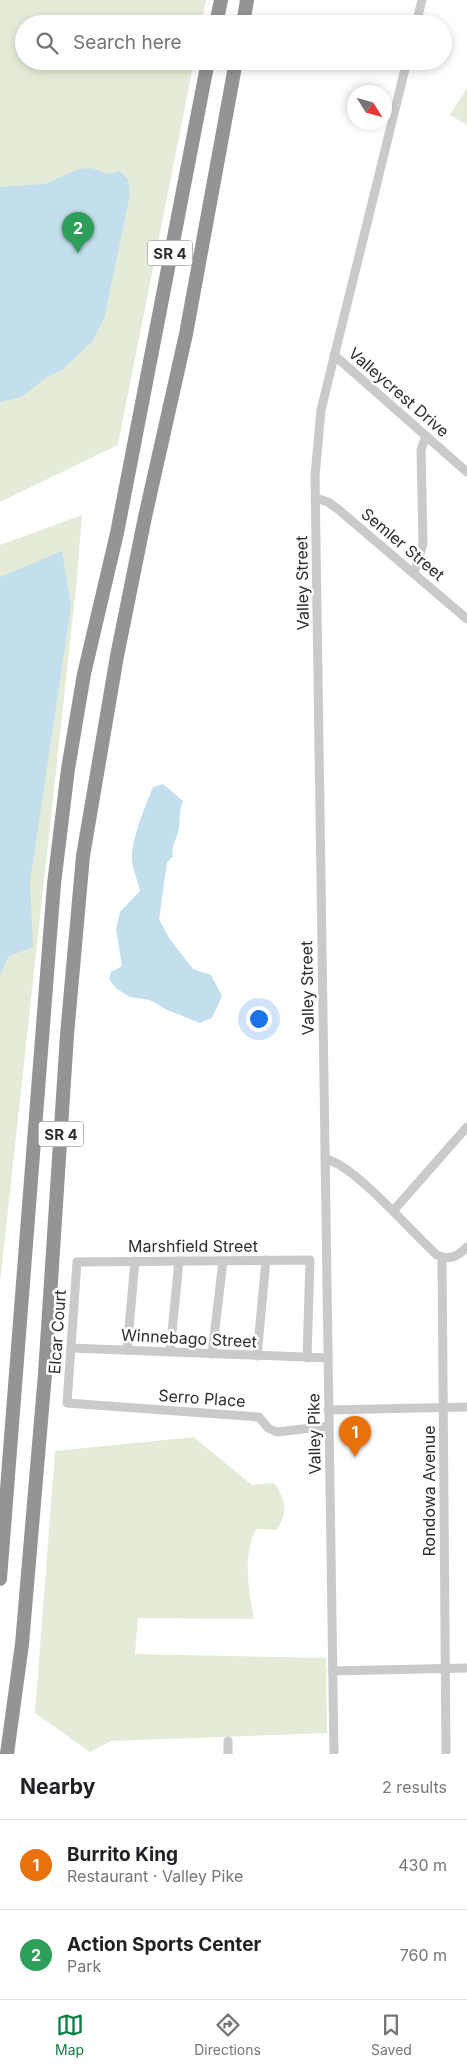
<!DOCTYPE html>
<html lang="en">
<head>
<meta charset="utf-8">
<style>
  body { margin:0; font-family:Inter,sans-serif; background:#f2f2f2; color:#202124 }
  .compass { position:absolute; left:347px; top:85px; width:45px; height:45px; border-radius:50%; background:#fff; box-shadow:0 2px 8px #0003; rotate:127deg }
  .you { position:absolute; left:258px; top:1018px; width:18px; height:18px; margin:-12px; border:4px solid #fff; border-radius:50%; background:#1a73e8; box-shadow:0 0 0 8px #1a73e833 }
  .badge { display:grid; place-items:center; width:32px; height:32px; border-radius:50%; background:#0b8043; color:#fff; font-size:16px; font-weight:700 }
  .pin { position:absolute; translate:-50% -41px; filter:drop-shadow(0 1px 2px #0008) }
  .pin::after { content:''; position:absolute; top:26px; width:18px; height:15px; background:inherit; clip-path:polygon(0 0,100% 0,50% 100%) }
  .list { margin:0; padding:0; list-style:none }
  h2 { display:flex; justify-content:space-between; align-items:center; height:65px; margin:0; padding:0 20px; font-size:21px }
  h2 small { font-size:16px; font-weight:400; color:#757577 }
  .list li { display:grid; grid-template-columns:32px 1fr auto; gap:15px; align-items:center; box-sizing:border-box; height:90px; padding:0 20px; border-top:1px solid #e0e0e0 }
  .list b { display:block; font-size:19px; white-space:nowrap }
  .list p { margin:0; font-size:16px; white-space:nowrap; color:#757577 }
  .list em { font-size:16px; font-style:normal; color:#757577 }
  .icon { flex:none; width:28px; height:28px; fill:none; stroke:currentColor; stroke-width:2; stroke-linecap:round; stroke-linejoin:round }
  .map { position:relative; flex:none; width:467px; height:1754px; overflow:hidden }
  .search { position:absolute; background:#fff; box-shadow:0 2px 8px #0003; left:15px; right:15px; top:15px; height:55px; display:flex; align-items:center; gap:12px; box-sizing:border-box; padding:0 18px; border-radius:28px; color:#757577; font-size:19px }
  .sheet { height:245px; background:#fff }
  nav { display:flex; justify-content:space-around; align-items:center; box-sizing:border-box; height:70px; border-top:1px solid #e0e0e0; background:#fff; font-size:14px; color:#757577 }
  nav a { display:grid; justify-items:center; gap:2px }
  nav .on { color:#0b8043 }
  .map>svg:first-child { display:block }
  .green { fill:#e4ecd9 }
  .water { fill:#c3deed }
  .lines { fill:none; stroke-linecap:round; stroke-linejoin:round }
  .minor { stroke:#cacaca; stroke-width:9 }
  .highway { stroke:#949494; stroke-width:14 }
  .labels { text-anchor:middle; dominant-baseline:central; stroke-width:5; stroke-linejoin:round; paint-order:stroke }
  .shield { fill:#fff; stroke:#6c6c6c; stroke-width:1 }
  .shield-label { font-size:15px; font-weight:bold; fill:#2d2d2d }
  .street-label { font-size:16px; fill:#2d2d2d; stroke:#fff }
</style>
</head>
<body>
<div class="map">
<svg width="467" height="1754" viewBox="0 0 467 1754">
  <rect width="100%" height="100%" fill="#fff"/>
  <g class="green">
    <path d="M0,0H206L201,24H24V61H194L118,445L0,502Z"/>
    <path d="M467,88V125L450,115Z"/>
    <path d="M82,515L77,579L0,1283V545Z"/>
    <path d="M194,1437L252,1485L274,1483C286,1499 289,1514 276,1530L256,1529C242,1557 249,1590 254,1619L138,1618L135,1654L326,1658L327,1733L111,1741L90,1752L35,1713L55,1451Z"/>
  </g>
  <g class="water">
    <path d="M92,168L107,174L119,171L128,179L130,195L104,319L92,342L62,370L47,377L21,397L0,402V187L45,184L79,169Z"/>
    <path d="M62,551L71,606L30,882L33,947L9,956L0,975V577Z"/>
    <path d="M163,784L183,801C179,811 180,818 179,829C177,839 171,845 173,856L167,863L159,919L169,938L193,969L211,975L222,996L212,1018L200,1023L167,1010L150,1000L130,997L117,989L109,979L111,972L122,966L116,929L120,912L140,891C138,881 133,871 132,861C130,842 146,804 153,787Z"/>
  </g>
  <g class="lines">
    <g class="minor">
      <path d="M416,24L422,0"/>
      <path d="M334,355L467,472"/>
      <path d="M316,498L328,502L339,510L467,619"/>
      <path d="M414,573L423,544L421,450L426,436"/>
      <path d="M325,1159C353,1163 413,1234 437,1255C450,1261 458,1256 467,1247"/>
      <path d="M393,1211L467,1127"/>
      <path d="M442,1257L446,1754"/>
      <path d="M71,1348L328,1358"/>
      <path d="M127,1350L135,1261"/>
      <path d="M170,1352L179,1261"/>
      <path d="M212,1354L223,1261"/>
      <path d="M257,1356L266,1260"/>
      <path d="M307,1358L310,1260L77,1262L67,1403L259,1417L268,1428L277,1432L329,1426"/>
      <path d="M328,1410L467,1407"/>
      <path d="M332,1671L467,1668"/>
      <path d="M228,1741V1754"/>
      <path d="M334,1754L315,476L321,410L407,61"/>
    </g>
    <g class="highway">
      <path d="M216,24L221,0"/>
      <path d="M243,24L247,0"/>
      <path d="M0,1579L54,884L68,769L84,674L117,533L208,61"/>
      <path d="M7,1754L22,1644L45,1374L67,1035L83,856L117,656L145,517L186,334L236,61"/>
    </g>
  </g>
  <g class="labels">
    <g class="shield">
      <rect x="147.5" y="240.5" width="45" height="25" rx="4"/>
      <rect x="38.5" y="1121.5" width="45" height="25" rx="4"/>
    </g>
    <g class="shield-label">
      <text x="170" y="253">SR 4</text>
      <text x="61" y="1134">SR 4</text>
    </g>
    <g class="street-label">
      <text transform="translate(399 392) rotate(41)">Valleycrest Drive</text>
      <text transform="translate(403 544) rotate(40)">Semler Street</text>
      <text transform="translate(302 583) rotate(-91)">Valley Street</text>
      <text transform="translate(307 988) rotate(-91)">Valley Street</text>
      <text x="193" y="1246">Marshfield Street</text>
      <text transform="translate(57 1332) rotate(-86)">Elcar Court</text>
      <text transform="translate(189 1338) rotate(3)">Winnebago Street</text>
      <text transform="translate(202 1398) rotate(4)">Serro Place</text>
      <text transform="translate(314 1434) rotate(-91)">Valley Pike</text>
      <text transform="translate(429 1491) rotate(-90)">Rondowa Avenue</text>
    </g>
  </g>
</svg>
<svg class="compass" viewBox="-18 -18 36 36"><path d="M0-13l5 13h-10z" fill="#e53935"/><path d="M0 13l5-13h-10z" fill="#757577"/></svg>
<div class="you"></div>
<div class="pin badge" style="left:355px;top:1457px;background:#e8710a">1</div>
<div class="pin badge" style="left:78px;top:253px;background:#2e9e5b">2</div>
<div class="search"><svg class="icon" aria-label="search" viewBox="0 0 24 24"><circle cx="10" cy="10" r="6"/><path d="M15 15l6 6"/></svg>Search here</div>
</div>
<section class="sheet">
<h2>Nearby<small>2 results</small></h2>
<ul class="list">
<li><span class="badge" style="background:#e8710a">1</span><div><b>Burrito King</b><p>Restaurant · Valley Pike</p></div><em>430 m</em></li>
<li><span class="badge" style="background:#2e9e5b">2</span><div><b>Action Sports Center</b><p>Park</p></div><em>760 m</em></li>
</ul>
</section>
<nav>
<a class="on"><svg class="icon" aria-label="map" viewBox="0 0 24 24"><path d="M3 6l6-2 6 2 6-2v14l-6 2-6-2-6 2zM9 4v14M15 6v14"/></svg>Map</a>
<a><svg class="icon" aria-label="directions" viewBox="0 0 24 24"><path d="M12 3l9 9-9 9-9-9zM9 14v-3h6M13 9l2 2-2 2"/></svg>Directions</a>
<a><svg class="icon" aria-label="saved" viewBox="0 0 24 24"><path d="M7 4h10v16l-5-4-5 4z"/></svg>Saved</a>
</nav>
</body>
</html>
